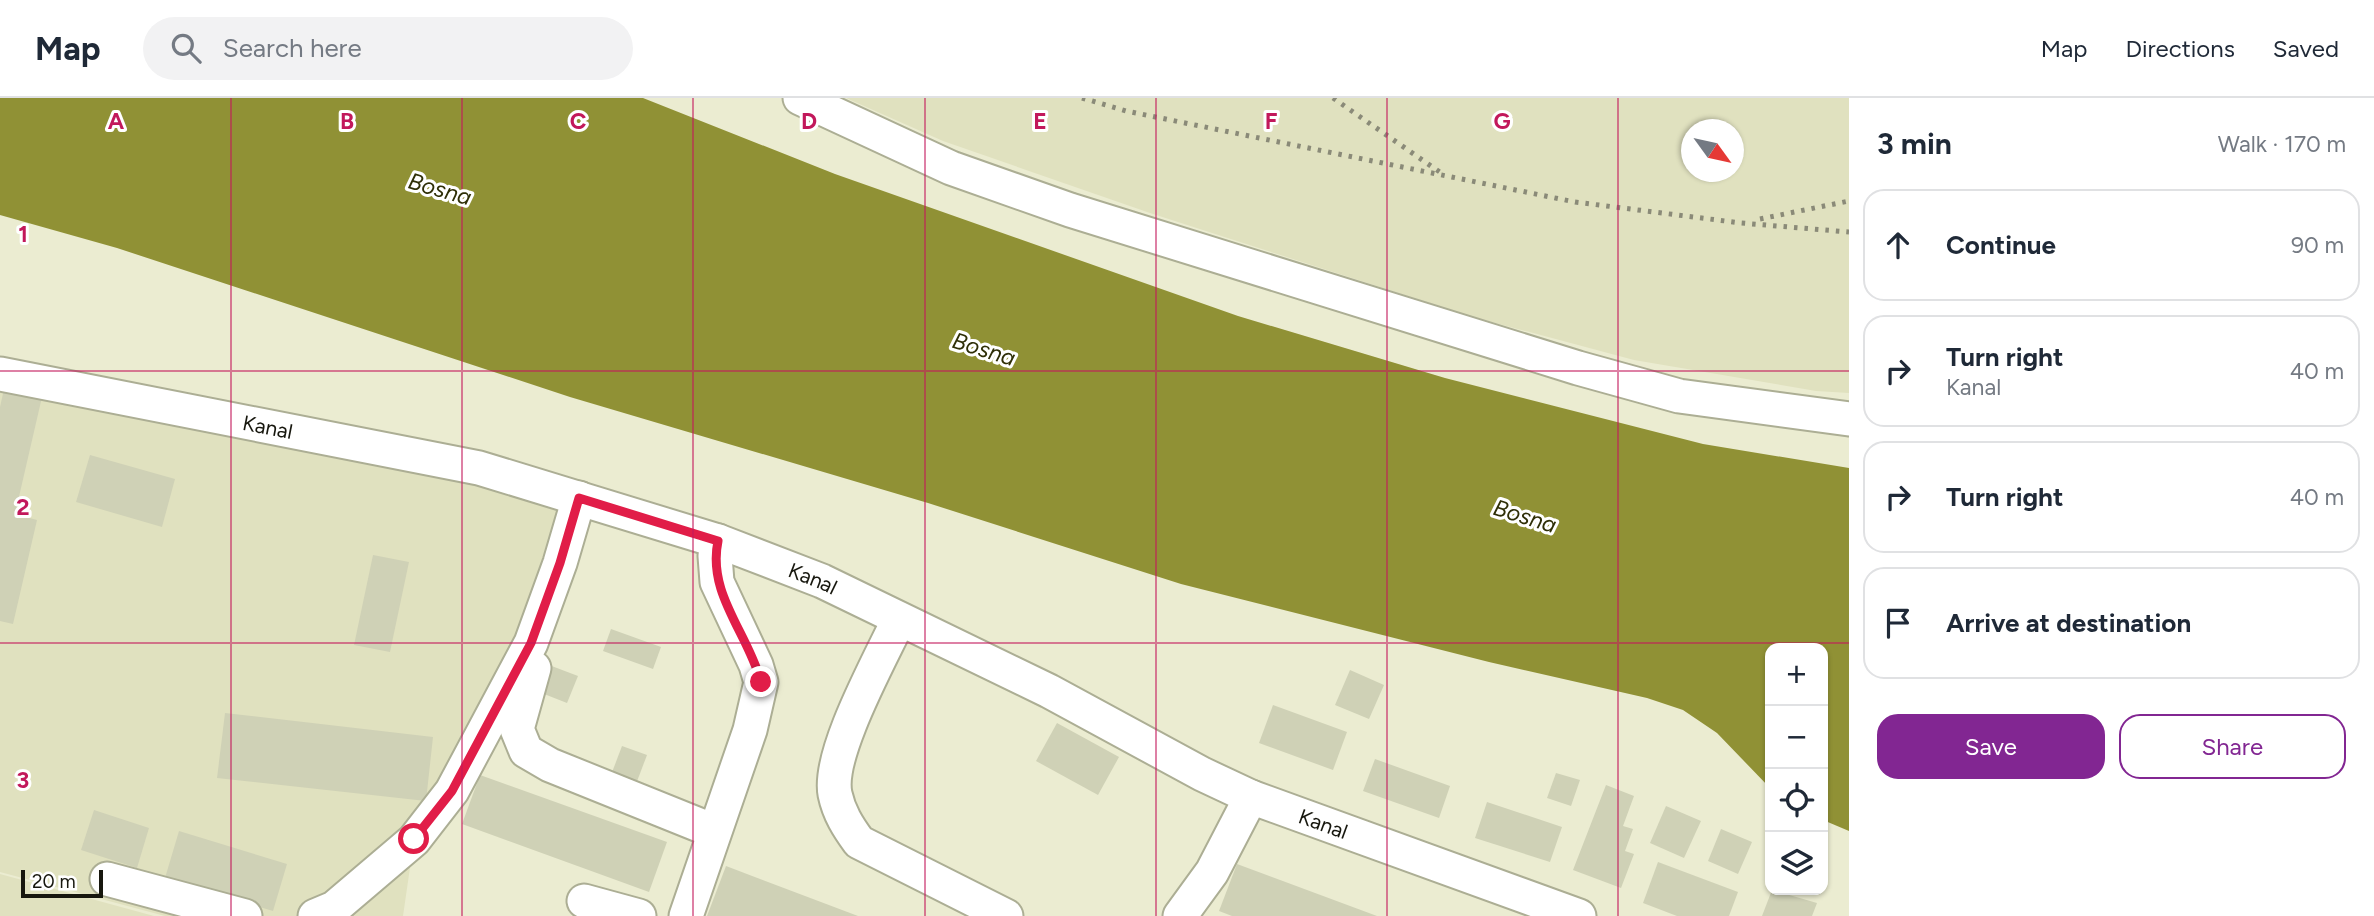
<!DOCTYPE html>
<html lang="en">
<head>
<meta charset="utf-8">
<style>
  body { margin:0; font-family:Figtree,sans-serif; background:#f2f2f3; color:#1f2937 }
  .controls { position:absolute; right:21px; bottom:21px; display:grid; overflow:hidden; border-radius:14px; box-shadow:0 2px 5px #0004 }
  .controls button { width:63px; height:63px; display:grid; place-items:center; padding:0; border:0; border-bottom:2px solid #e0e1e3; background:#fff; color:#1f2937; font:35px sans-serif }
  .compass { position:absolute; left:1681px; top:21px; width:63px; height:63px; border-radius:50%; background:#fff; box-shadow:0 2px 5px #0004; rotate:123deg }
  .scale { position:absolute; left:21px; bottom:18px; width:82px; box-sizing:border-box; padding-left:7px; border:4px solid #17170e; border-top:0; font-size:19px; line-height:24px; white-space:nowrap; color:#17170e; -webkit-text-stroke:5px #fff; paint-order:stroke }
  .stop { position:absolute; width:21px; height:21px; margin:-16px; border:5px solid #e11d48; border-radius:50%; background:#fff }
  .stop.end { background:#e11d48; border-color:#fff; box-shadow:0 2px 7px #0008 }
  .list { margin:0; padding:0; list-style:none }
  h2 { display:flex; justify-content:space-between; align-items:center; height:91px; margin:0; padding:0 28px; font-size:30px }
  h2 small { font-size:23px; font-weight:400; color:#747a83 }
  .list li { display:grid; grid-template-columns:46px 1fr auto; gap:21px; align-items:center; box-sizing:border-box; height:112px; margin:0 14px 14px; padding:0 14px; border:2px solid #e0e1e3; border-radius:21px }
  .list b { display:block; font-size:26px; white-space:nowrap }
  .list p { margin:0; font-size:23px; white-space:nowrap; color:#747a83 }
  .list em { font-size:23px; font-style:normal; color:#747a83 }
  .actions { display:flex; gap:14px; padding:21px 28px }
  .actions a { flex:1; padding:16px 0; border:2px solid #822692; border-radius:21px; text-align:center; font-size:24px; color:#822692 }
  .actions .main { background:#822692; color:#fff }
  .icon { flex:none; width:38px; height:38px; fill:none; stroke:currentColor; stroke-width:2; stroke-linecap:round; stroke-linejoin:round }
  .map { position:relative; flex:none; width:1849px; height:818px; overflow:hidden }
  header { display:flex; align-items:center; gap:42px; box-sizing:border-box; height:98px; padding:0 35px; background:#fff; border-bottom:2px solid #e0e1e3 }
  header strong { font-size:33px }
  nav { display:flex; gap:38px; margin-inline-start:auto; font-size:24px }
  .search { width:490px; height:63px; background:#f2f2f3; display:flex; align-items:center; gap:18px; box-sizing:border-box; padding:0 24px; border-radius:38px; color:#747a83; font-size:26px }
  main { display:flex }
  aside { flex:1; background:#fff }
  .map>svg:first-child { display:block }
  .built { fill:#e0e1bf; fill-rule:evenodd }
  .water { fill:#909135 }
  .building { fill:#cfd1b6 }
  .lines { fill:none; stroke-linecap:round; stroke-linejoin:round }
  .minor-casing { stroke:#acae94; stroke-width:37 }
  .minor { stroke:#fff; stroke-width:33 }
  .rail { stroke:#8a8a78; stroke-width:5; stroke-dasharray:3.5 7; stroke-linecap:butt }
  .route { stroke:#e11d48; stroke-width:9 }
  .grid { fill:none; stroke:#c2185b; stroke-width:2; stroke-opacity:0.55 }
  .labels { text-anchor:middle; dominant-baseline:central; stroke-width:6; stroke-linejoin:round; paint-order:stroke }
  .street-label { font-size:21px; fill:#17170e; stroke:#fff }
  .water-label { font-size:23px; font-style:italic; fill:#2f2f07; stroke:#fff }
  .grid-label { font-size:23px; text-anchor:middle; font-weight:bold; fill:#c2185b; stroke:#fff; stroke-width:6; stroke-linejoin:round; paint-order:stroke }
</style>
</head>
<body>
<header>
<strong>Map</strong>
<div class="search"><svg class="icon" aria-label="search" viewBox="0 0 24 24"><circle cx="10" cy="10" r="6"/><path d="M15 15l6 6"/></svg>Search here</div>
<nav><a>Map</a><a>Directions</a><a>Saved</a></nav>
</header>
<main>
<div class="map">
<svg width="1849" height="818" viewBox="0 0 1849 818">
  <rect width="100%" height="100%" fill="#ebecd1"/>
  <g class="built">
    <path d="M846,0H1849V295L1816,293L1634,262L1473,219L1150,115L943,43ZM1692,32H1734V74H1692Z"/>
    <path d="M0,276L579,400L560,465L414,742L403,818H165L0,774Z"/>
    <path d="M0,776L154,818H0Z"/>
  </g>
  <path class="water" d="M0,0H643L835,76L1238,218L1445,280L1703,346L1849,370V733L1823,722V550H1770V690L1717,635L1683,612L1647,600L1489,564L1181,486L928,405L570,299L117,150L0,117Z"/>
  <g class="building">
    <path d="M4,291L42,299L15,416L37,422L13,526L0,523V309Z"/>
    <path d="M90,357L175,381L162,429L76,404Z"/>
    <path d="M373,457L409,464L390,554L354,547Z"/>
    <path d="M611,531L661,549L653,571L603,553Z"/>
    <path d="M549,567L578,578L567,605L539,594Z"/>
    <path d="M1350,572L1384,587L1369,621L1335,607Z"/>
    <path d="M1273,607L1347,634L1333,672L1259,645Z"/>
    <path d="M225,615L433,639L426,703L217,680Z"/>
    <path d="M1057,625L1119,659L1098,697L1036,663Z"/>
    <path d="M622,648L647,657L636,686L611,677Z"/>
    <path d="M1375,661L1450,688L1439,720L1363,693Z"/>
    <path d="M1556,675L1580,682L1571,708L1547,700Z"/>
    <path d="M480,677L667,744L649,794L462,726Z"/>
    <path d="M1606,687L1634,698L1623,728L1633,731L1625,753L1634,756L1621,790L1573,772Z"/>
    <path d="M1487,704L1562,729L1550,764L1475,740Z"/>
    <path d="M1666,708L1701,723L1684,760L1650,745Z"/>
    <path d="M94,712L149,730L137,770L81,752Z"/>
    <path d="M1721,731L1752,744L1738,776L1708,763Z"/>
    <path d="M179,733L287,766L273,813L165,780Z"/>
    <path d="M1658,764L1738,794L1729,818H1677L1643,805Z"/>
    <path d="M1237,766L1377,818H1232L1219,813Z"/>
    <path d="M726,768L858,818H707Z"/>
    <path d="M1772,792L1817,805L1812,818H1762Z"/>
  </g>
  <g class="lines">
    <defs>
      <g id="minor">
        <path d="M800,0L951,70L1070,112L1578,270L1679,298L1849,321"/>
        <path id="s1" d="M0,276L479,370L718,443L822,483L1049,593L1202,676L1251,699L1579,818"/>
        <path d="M899,521C881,560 827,656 835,696C839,715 848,729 859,744L1006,818"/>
        <path d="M534,570L517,631L526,653L550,667L714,733"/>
        <path d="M107,781L245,818"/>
        <path d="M584,803L639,818"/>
        <path d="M315,818L334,810L414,742L452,693L531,545L560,465L579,400"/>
        <path d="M686,818L750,632L761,584L756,567L717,484L715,458L718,443"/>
        <path d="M1180,818L1212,774L1251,699"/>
      </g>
    </defs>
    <use href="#minor" class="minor-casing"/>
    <use href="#minor" class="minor"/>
    <g class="rail">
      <path d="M1082,0L1126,13L1575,104L1741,125L1849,134"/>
      <path d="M1333,0L1444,77"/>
      <path d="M1760,121L1849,103"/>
    </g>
  </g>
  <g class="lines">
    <path class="route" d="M414,741L452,693L531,545L560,465L579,400L718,443C707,496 748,535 761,584"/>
  </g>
  <path class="grid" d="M231,0V818M462,0V818M693,0V818M925,0V818M1156,0V818M1387,0V818M1618,0V818M0,273H1849M0,545H1849"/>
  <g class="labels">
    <g class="street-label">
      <text stroke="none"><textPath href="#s1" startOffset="273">Kanal</textPath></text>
      <text stroke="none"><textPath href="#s1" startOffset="840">Kanal</textPath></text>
      <text stroke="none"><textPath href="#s1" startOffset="1407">Kanal</textPath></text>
    </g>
    <g class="water-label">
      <text transform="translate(440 91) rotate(16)">Bosna</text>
      <text transform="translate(984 251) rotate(17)">Bosna</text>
      <text transform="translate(1525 418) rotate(17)">Bosna</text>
    </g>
  </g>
  <g class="grid-label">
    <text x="116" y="31">A</text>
    <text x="347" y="31">B</text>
    <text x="578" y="31">C</text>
    <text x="809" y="31">D</text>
    <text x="1040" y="31">E</text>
    <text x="1271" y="31">F</text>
    <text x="1502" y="31">G</text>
    <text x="23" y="144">1</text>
    <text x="23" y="417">2</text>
    <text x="23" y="690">3</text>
  </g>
</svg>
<div class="controls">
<button>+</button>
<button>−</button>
<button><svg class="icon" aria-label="locate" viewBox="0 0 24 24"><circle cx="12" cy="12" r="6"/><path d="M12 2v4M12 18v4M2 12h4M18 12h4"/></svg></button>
<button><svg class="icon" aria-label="layers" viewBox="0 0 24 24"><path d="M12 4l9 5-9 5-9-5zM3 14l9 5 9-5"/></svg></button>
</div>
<svg class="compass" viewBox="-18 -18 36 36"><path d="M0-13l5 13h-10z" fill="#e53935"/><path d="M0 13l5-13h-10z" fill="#747a83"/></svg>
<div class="scale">20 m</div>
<div class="stop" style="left:414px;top:741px"></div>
<div class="stop end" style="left:761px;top:584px"></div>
</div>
<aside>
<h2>3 min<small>Walk · 170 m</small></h2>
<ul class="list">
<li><svg class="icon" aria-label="ahead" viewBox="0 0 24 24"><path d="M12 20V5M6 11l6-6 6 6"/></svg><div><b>Continue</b></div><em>90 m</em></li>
<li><svg class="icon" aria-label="right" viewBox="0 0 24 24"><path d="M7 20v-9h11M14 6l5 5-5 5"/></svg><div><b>Turn right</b><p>Kanal</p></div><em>40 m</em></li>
<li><svg class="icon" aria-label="right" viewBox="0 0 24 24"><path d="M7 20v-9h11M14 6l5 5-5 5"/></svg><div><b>Turn right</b></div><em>40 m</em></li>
<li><svg class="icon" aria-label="arrive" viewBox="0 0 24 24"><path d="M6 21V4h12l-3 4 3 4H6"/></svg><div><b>Arrive at destination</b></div></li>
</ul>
<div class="actions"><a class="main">Save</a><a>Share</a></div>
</aside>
</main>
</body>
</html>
